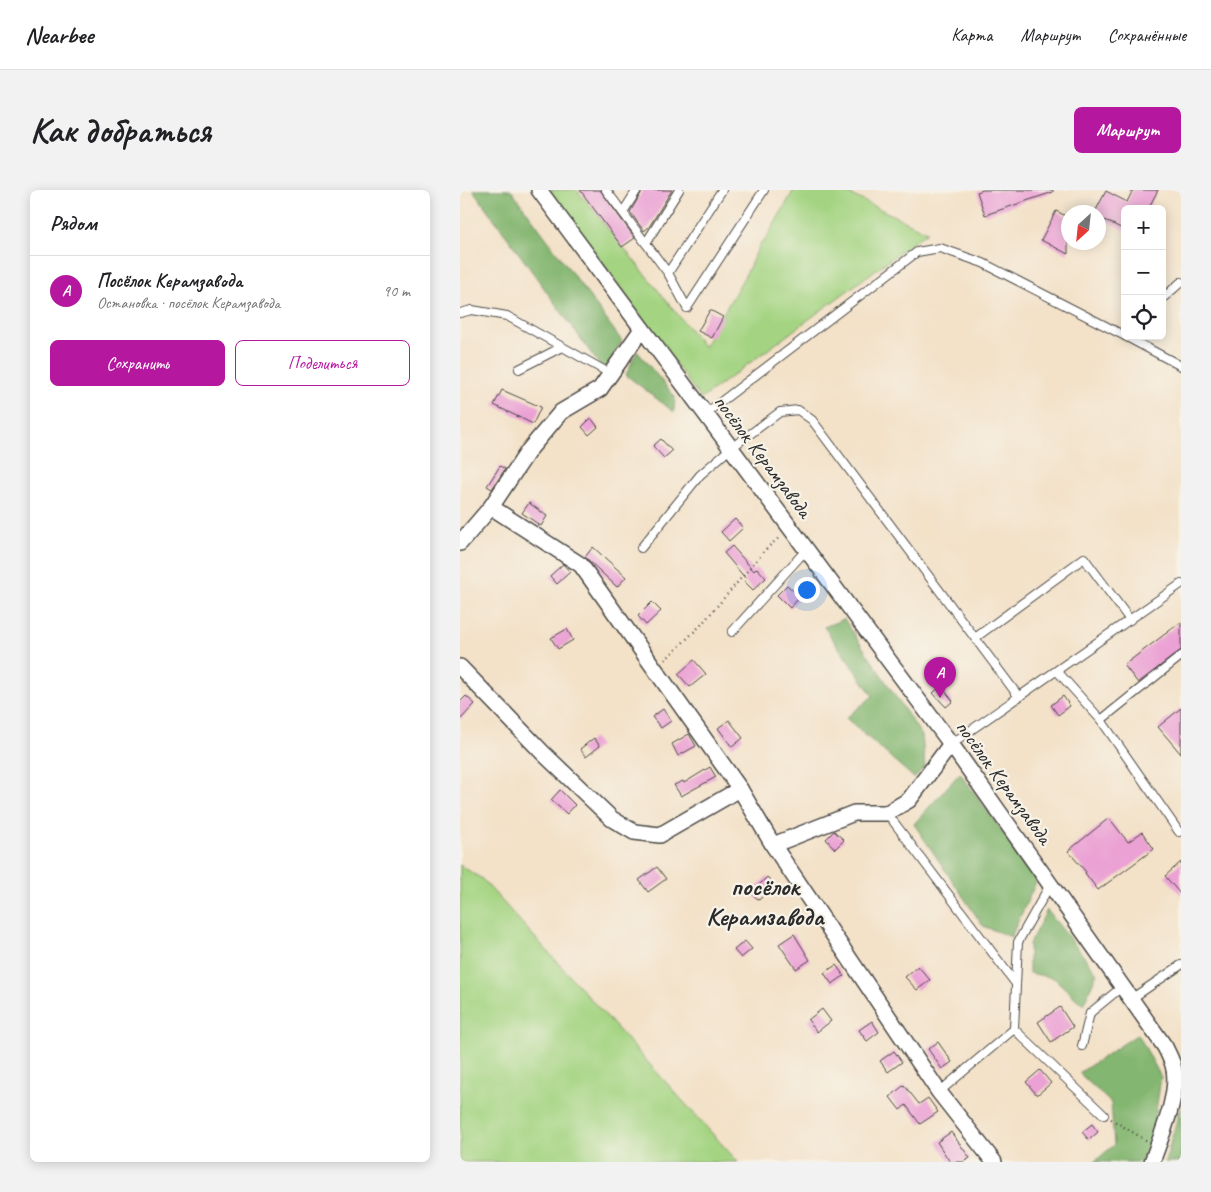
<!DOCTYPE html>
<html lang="ru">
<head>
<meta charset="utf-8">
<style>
  body { margin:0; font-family:Caveat,sans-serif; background:#f2f2f2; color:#202124 }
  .controls { position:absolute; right:15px; top:15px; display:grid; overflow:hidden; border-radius:8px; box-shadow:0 2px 12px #0003 }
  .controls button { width:45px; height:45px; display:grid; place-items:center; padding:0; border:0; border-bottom:1px solid #e0e0e0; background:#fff; color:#202124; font:25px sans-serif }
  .compass { position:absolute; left:601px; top:15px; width:45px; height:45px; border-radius:50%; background:#fff; box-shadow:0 2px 12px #0003; rotate:207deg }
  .you { position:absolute; left:346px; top:399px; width:18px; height:18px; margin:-12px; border:4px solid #fff; border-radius:50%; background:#1a73e8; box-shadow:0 0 0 8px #1a73e833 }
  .badge { display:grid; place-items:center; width:32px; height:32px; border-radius:50%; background:#b5179e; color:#fff; font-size:16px; font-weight:700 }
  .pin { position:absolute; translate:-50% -41px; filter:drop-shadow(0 1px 2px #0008) }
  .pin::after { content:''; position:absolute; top:26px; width:18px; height:15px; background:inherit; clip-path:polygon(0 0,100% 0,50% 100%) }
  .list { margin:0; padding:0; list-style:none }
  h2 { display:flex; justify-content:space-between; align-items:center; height:65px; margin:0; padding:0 20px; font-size:21px }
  h2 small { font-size:16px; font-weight:400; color:#757577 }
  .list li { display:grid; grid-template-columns:32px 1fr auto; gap:15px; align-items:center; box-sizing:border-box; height:70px; padding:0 20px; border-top:1px solid #e0e0e0 }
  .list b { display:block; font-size:19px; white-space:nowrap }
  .list p { margin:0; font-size:16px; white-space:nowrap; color:#757577 }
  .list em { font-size:16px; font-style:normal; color:#757577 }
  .actions { display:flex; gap:10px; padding:15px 20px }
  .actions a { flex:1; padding:11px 0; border:1px solid #b5179e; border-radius:8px; text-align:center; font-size:18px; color:#b5179e }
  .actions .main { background:#b5179e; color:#fff }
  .icon { flex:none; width:28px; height:28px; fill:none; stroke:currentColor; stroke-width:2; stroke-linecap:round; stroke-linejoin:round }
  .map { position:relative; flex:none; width:721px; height:972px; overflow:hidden; border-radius:8px }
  header { display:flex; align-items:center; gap:30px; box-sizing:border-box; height:70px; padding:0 25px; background:#fff; border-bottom:1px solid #e0e0e0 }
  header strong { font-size:24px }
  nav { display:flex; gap:28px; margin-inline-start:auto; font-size:18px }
  .intro { display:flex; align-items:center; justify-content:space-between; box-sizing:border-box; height:120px; padding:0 30px }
  h1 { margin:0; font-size:35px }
  .button { padding:12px 22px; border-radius:8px; background:#b5179e; color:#fff; font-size:18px; font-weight:700 }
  main { display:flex; gap:30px; padding:0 30px }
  aside { flex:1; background:#fff; border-radius:8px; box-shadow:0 2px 12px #0003 }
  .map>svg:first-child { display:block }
  .green { fill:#a4d482; stroke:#688056 }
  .forest { fill:#83b670; stroke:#57704e }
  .building { fill:#eba1d4 }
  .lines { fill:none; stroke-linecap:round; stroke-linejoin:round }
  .service-casing { stroke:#494643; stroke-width:10 }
  .minor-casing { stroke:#494643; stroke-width:18 }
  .path { stroke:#494643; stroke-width:2.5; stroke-dasharray:1 4; stroke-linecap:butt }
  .service { stroke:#fff; stroke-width:8 }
  .minor { stroke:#fff; stroke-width:15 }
  .labels { text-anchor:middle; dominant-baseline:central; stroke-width:4.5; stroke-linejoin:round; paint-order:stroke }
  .street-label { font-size:21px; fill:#2b2b2b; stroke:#f7f3e8 }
  .district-label { font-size:26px; font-weight:bold; fill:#2b2b2b; stroke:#f7f3e8 }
</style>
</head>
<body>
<header>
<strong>Nearbee</strong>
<nav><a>Карта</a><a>Маршрут</a><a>Сохранённые</a></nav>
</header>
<div class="intro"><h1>Как добраться</h1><a class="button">Маршрут</a></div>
<main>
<aside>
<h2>Рядом<small></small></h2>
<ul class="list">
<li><span class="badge">A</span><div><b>Посёлок Керамзавода</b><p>Остановка · посёлок Керамзавода</p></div><em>90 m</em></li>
</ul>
<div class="actions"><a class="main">Сохранить</a><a>Поделиться</a></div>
</aside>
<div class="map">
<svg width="721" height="972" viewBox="0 0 721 972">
  <rect width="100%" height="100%" fill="#f7f3e8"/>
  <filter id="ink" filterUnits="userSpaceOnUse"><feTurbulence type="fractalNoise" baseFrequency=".02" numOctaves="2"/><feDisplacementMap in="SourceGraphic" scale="10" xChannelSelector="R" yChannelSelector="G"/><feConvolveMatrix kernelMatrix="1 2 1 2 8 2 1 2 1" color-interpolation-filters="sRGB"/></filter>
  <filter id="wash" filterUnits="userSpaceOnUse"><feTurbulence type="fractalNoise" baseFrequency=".0096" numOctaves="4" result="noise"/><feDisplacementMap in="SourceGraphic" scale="20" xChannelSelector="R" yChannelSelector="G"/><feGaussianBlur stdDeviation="1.12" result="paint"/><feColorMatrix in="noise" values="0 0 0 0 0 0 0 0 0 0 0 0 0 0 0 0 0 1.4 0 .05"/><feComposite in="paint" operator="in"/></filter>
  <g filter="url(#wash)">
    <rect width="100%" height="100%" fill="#f3e1c8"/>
    <g class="green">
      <path d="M90,0H117L244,157L287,82L301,52H304L334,0H381L467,42L241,209Z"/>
      <path d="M0,675L22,689L278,972H0Z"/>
    </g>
    <g class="forest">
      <path d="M13,0H51L162,151L144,181Z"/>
      <path d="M177,161L215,207L214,222L166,185Z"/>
      <path d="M384,429L462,546L465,577L454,588L386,528L413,506L364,437Z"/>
      <path d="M500,583L577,690L551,747L523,736L454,634Z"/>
      <path d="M587,720L637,783L623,815L594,788L569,783V754Z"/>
      <path d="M678,844L701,887L693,942L682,972H634L654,955L651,913L619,883Z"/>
      <path d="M721,917V972H705L720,918Z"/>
    </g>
    <g id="blocks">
      <g class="building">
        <path d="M120,0H140L175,48L162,57Z"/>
        <path d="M183,0H212L189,37L184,41L170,22Z"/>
        <path d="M523,0H593V2L525,25L517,2Z"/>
        <path d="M673,0H698L688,19H665V40L638,27V22H635L646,1L667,12Z"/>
        <path d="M596,21L608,27V64L581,50Z"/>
        <path d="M250,120L263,127L252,148L238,141Z"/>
        <path d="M42,200L81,217L73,234L34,215Z"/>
        <path d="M131,228L138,237L129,245L122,237Z"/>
        <path d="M201,249L212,261L204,268L193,256Z"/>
        <path d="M40,276L45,279L32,299L27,296Z"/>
        <path d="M69,313L87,326L81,336L62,323Z"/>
        <path d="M275,329L283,338L269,351L261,342Z"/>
        <path d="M272,356L294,381L297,378L306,388L293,400L284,391L286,389L264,363Z"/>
        <path d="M133,357L166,387L157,397L125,367Z"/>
        <path d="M103,374L110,382L97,394L90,386Z"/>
        <path d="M327,395L340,407L330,418L317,405Z"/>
        <path d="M192,412L201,421L186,435L178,426Z"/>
        <path d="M721,432V460L678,493L664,475Z"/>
        <path d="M107,439L113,450L98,459L91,448Z"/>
        <path d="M234,470L246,484L230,497L218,484Z"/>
        <path d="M481,496L493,511L486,517L473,503Z"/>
        <path d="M6,506L15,514L0,530V512Z"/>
        <path d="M603,506L610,516L598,525L591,515Z"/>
        <path d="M721,518V564L698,537Z"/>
        <path d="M203,519L211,531L201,538L192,527Z"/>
        <path d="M269,530L283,548L272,557L258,538Z"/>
        <path d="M229,544L236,556L218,566L212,554Z"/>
        <path d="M134,548L140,556L126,567L120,559Z"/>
        <path d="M250,577L256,587L221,606L214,595L223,591L224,593Z"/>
        <path d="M100,600L115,615L107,624L91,610Z"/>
        <path d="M649,628L668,652L682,642L694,659L638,700L625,683L626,682L608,661Z"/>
        <path d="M374,641L384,650L375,659L366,649Z"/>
        <path d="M721,672V705L705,686Z"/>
        <path d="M197,677L206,689L188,702L179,690Z"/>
        <path d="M307,687L315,694L299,710L291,703Z"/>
        <path d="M334,744L350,770L336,779L319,754Z"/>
        <path d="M285,751L292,759L281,768L274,760Z"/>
        <path d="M376,775L384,786L372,794L364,783Z"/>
        <path d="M458,776L470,790L457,800L445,787Z"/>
        <path d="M600,817L613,837L591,852L578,832Z"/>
        <path d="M362,819L371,831L357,842L348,830Z"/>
        <path d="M412,831L419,842L407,851L399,840Z"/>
        <path d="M478,852L492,872L482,879L468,859Z"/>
        <path d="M434,861L442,872L428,882L420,871Z"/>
        <path d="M580,880L591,893L577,905L566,892Z"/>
        <path d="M444,895L459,914L468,908L478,922L460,934L446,915L440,920L430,907Z"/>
        <path d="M632,934L638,942L629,950L622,942Z"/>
        <path d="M491,942L510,968L503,972H490L477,952Z"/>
      </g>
    </g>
  </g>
  <g filter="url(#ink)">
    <use href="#blocks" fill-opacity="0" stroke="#494643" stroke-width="1"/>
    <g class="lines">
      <defs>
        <g id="service">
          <path d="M146,0L208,83L262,0"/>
          <path d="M163,22L177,0"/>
          <path d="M186,53L219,0"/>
          <path d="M208,83L227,118L304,0"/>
          <path d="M702,109L721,92"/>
          <path d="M0,123L12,120L47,126L151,184"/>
          <path d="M665,146L721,176"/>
          <path d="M59,179L102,157"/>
          <path d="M245,224L457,62L480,58L523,73L665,146"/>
          <path d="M181,358L240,285L271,258L320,222L338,220L352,230L559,507"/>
          <path d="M272,442L346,360"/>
          <path d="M515,448L624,368L670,430"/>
          <path d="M597,481L641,530L719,642"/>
          <path d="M641,530L721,466"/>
          <path d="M491,554L721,394"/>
          <path d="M427,623L556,794"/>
          <path d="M671,809L721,775"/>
          <path d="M554,839L644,925"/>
          <path d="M622,856L630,823L663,796"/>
          <path d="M479,902L554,839L558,752L591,693"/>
        </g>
        <g id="minor">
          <path d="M79,0L491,554L705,857C708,863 711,869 713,875C721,901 701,946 692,972"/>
          <path d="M31,317L121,375L280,599L313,655L479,902L534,972"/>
          <path d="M0,353L31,317L69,260L101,222L140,199L182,139"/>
          <path d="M0,477L83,563L152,629L174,642L200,645L280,599"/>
          <path d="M313,655L394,623H427L449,610L491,554"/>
        </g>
      </defs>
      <use href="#service" class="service-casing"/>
      <use href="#minor" class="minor-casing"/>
      <g class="path">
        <path d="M205,470L240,436L307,358L321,346"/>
        <path d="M651,929L687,951"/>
      </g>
      <use href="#service" class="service"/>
      <use href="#minor" class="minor"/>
    </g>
  </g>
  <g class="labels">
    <g class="street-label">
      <text transform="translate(303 266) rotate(53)">посёлок Керамзавода</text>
      <text transform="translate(544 592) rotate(54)">посёлок Керамзавода</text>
    </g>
    <g class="district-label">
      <text x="305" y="696">посёлок<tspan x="305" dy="30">Керамзавода</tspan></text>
    </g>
  </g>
</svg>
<div class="controls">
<button>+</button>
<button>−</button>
<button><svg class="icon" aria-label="locate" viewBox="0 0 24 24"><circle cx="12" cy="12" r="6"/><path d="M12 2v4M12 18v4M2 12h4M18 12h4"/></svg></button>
</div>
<svg class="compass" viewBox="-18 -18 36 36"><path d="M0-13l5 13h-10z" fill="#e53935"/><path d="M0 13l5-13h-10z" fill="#757577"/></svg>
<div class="you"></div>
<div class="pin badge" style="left:480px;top:508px">A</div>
</div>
</main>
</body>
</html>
